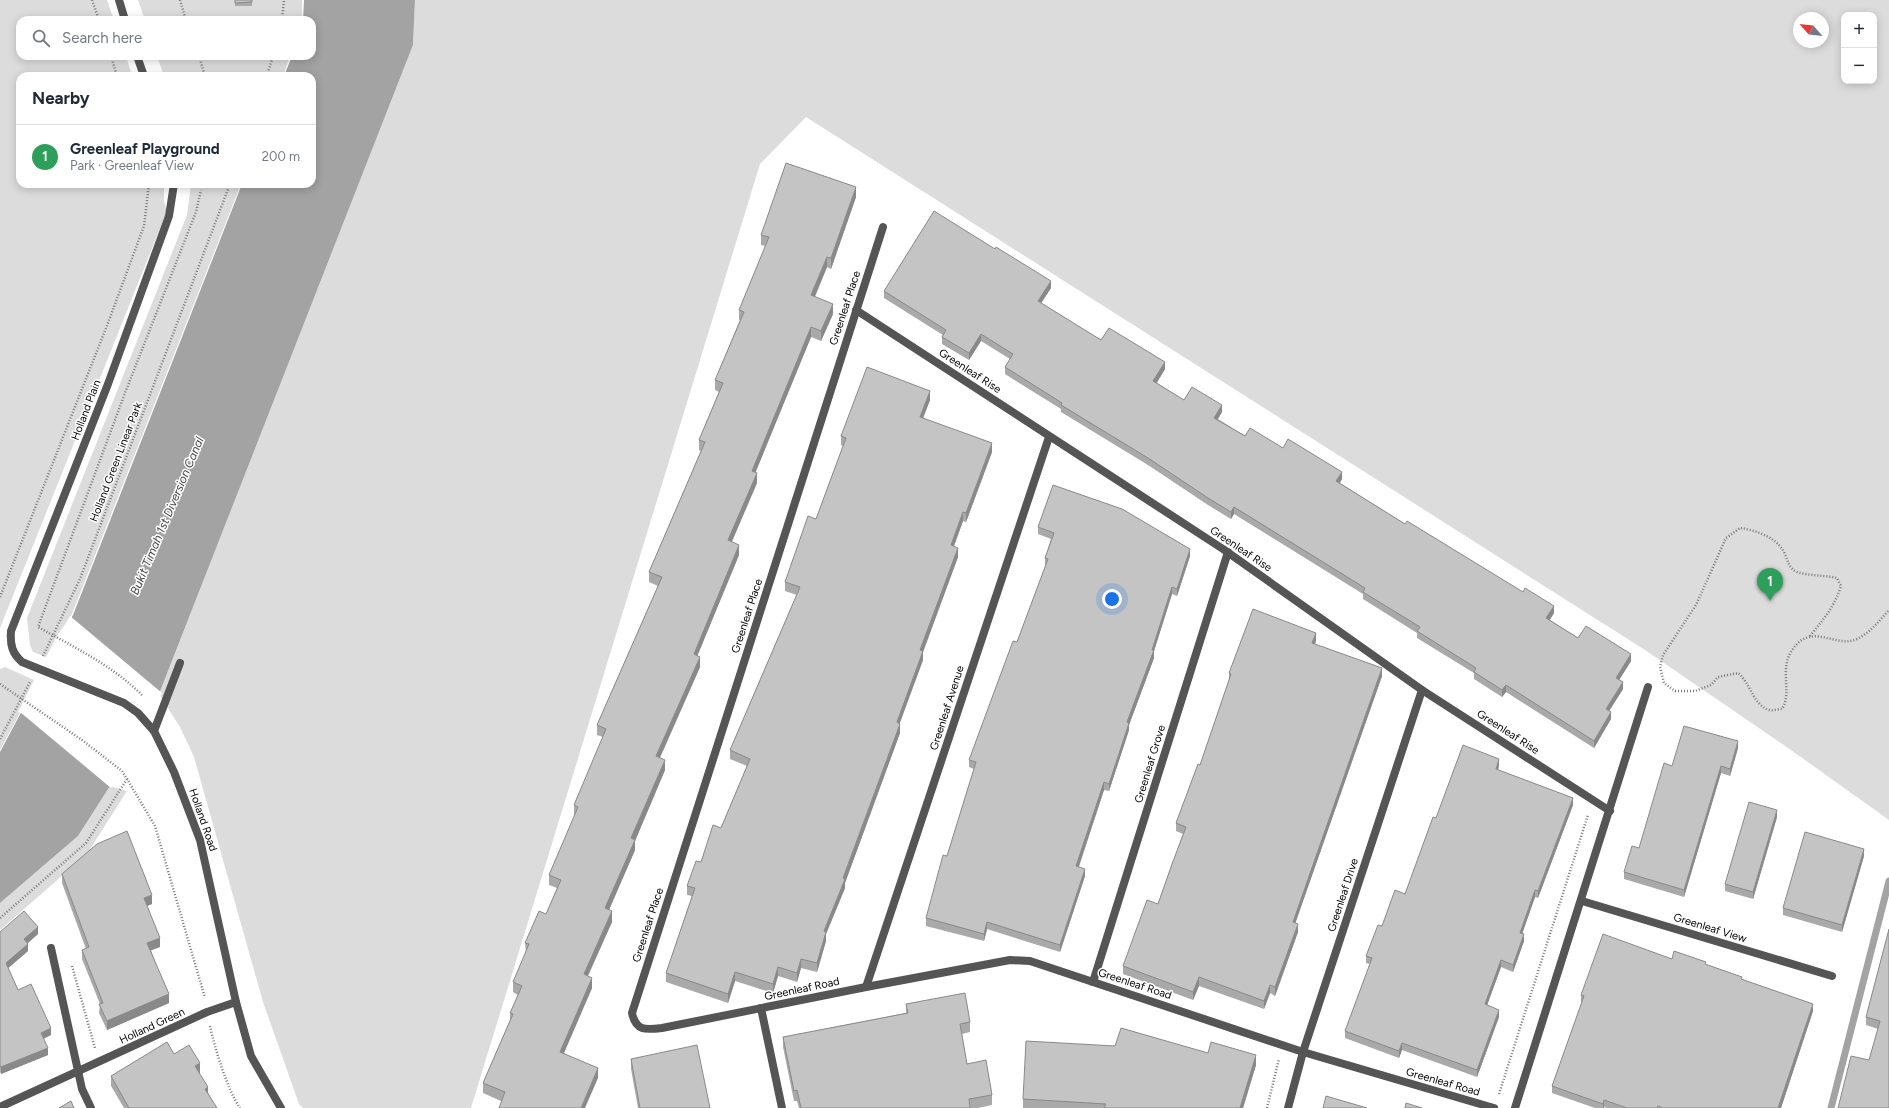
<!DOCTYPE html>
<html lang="en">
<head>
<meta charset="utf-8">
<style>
  body { margin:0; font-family:Figtree,sans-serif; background:#f2f2f3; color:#1f2937 }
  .controls { position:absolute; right:12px; top:12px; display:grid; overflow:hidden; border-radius:8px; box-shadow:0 2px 10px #0003 }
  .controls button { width:36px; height:36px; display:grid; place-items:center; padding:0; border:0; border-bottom:1px solid #e0e1e3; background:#fff; color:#1f2937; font:20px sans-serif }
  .compass { position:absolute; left:1793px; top:12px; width:36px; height:36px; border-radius:50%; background:#fff; box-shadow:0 2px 10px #0003; rotate:297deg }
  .you { position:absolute; left:1112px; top:599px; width:14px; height:14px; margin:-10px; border:3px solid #fff; border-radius:50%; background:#1a73e8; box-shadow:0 0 0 6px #1a73e833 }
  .badge { display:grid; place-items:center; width:26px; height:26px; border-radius:50%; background:#7c3aed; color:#fff; font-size:13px; font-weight:700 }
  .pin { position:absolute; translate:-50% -33px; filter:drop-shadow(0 1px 2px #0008) }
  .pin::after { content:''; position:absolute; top:21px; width:14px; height:12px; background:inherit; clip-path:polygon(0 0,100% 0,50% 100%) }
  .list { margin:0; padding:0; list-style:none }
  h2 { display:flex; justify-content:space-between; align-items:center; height:52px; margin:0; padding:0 16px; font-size:17px }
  h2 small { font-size:13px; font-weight:400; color:#747a83 }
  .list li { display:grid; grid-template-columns:26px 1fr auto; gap:12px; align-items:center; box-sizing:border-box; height:64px; padding:0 16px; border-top:1px solid #e0e1e3 }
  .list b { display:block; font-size:15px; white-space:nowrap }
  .list p { margin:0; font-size:13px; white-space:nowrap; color:#747a83 }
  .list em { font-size:13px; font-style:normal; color:#747a83 }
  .icon { flex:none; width:22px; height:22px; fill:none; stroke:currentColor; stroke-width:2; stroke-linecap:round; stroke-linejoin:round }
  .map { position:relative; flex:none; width:1889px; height:1108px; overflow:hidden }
  .search { position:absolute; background:#fff; box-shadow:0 2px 10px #0003; left:16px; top:16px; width:300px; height:44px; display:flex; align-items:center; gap:10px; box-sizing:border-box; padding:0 14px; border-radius:12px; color:#747a83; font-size:15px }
  .panel { position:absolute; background:#fff; box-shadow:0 2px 10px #0003; left:16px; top:72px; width:300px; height:116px; border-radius:12px }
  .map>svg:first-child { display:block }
  .green { fill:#dcdcdc; fill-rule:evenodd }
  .water { fill:#a3a3a3 }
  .pier { fill:#fff }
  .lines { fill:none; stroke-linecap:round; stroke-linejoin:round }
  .stream { stroke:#a3a3a3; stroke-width:7 }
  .path { stroke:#777; stroke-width:2.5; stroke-dasharray:1 2; stroke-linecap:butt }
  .service { stroke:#555; stroke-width:8 }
  .minor { stroke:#555; stroke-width:8 }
  .wall { fill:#a9a9a9 }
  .shaded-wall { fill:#898989 }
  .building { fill:#c4c4c4; stroke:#898989 }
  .labels { text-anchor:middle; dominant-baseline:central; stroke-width:3; stroke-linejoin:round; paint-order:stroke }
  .street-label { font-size:11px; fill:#000; stroke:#fff }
  .water-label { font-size:12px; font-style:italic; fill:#444; stroke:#fff }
</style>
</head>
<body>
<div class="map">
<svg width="1889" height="1108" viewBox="0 0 1889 1108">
  <rect width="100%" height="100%" fill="#fff"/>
  <g class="green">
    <path d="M0,0H107L114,20H20V56H126L132,76H20V184H164V201L167,211L0,628Z"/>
    <path d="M138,0H302V20H145Z"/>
    <path d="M415,0H1889V820L1791,750L1645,650L806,117L760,164L471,1108H303L299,1104L263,1002L194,757L180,727L159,694L413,45ZM1844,15H1874V81H1844ZM1799,18H1823V42H1799Z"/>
    <path d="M157,56H290L283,76H164Z"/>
    <path d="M191,184H241L72,614L57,636L46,657L33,652L30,645L27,618L187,215Z"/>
    <path d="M5,667L34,680L18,712L20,713L0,750V669Z"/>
    <path d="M110,786L127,791L87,854L0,930V903L78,836Z"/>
  </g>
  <path class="water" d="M304,0H415L413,45L159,694L110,786L78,836L0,903V752L73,615L242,184H312V76H284L292,56H312V20H303Z"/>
  <path class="pier" d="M70,616L162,693L111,788L20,712Z"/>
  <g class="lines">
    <path class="stream" d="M1831,1108L1889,881"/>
    <g class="path">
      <path d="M92,0L99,20"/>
      <path d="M180,0L186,20"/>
      <path d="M282,20L284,0"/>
      <path d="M111,56L117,76"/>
      <path d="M199,56L205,76"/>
      <path d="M267,76L273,56"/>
      <path d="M0,597L108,323L144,226L149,184"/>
      <path d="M1810,636C1823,620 1835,606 1841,586L1837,578C1824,575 1809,576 1797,572C1788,568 1788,560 1784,552C1776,537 1755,530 1740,528L1726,538L1696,605L1663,655L1660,667L1664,683L1675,691H1695L1711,685L1718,677L1738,673C1750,682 1753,705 1769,710C1772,711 1778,709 1782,709C1794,690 1775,665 1798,643C1816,626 1838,648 1857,639C1871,632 1879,621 1889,610"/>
      <path d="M43,656L80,579L230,184"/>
      <path d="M0,684L82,740L122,771L127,779L155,826L205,998"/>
      <path d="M142,695C113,666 74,647 38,627L125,393L196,212L201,190"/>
      <path d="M0,739L30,682"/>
      <path d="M0,918L86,843L127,779"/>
      <path d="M72,966L95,1048"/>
      <path d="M210,1026C215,1049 227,1089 240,1108"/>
      <path d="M1499,1094L1588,815"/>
      <path d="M1267,1108L1279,1059"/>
    </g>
    <path class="service" d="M154,731L180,663"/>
    <g class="minor">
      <path d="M119,0L125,20"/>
      <path d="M137,56L144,76"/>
      <path d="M174,184L169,216L108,384L11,631C10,645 12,653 22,662L124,703L138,713L154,731L174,772L200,840L236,1002L251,1056L281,1108"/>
      <path d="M883,227L632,1013C636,1031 645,1030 662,1028L866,987L1010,960L1030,961L1303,1052L1494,1108"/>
      <path d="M856,310L1223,549L1422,690L1610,811"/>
      <path d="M1582,901L1832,976"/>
      <path d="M51,948L82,1089L91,1108"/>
      <path d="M1093,982L1228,552"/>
      <path d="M866,987L1049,437"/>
      <path d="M761,1008L782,1108"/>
      <path d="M0,1107L207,1012L236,1002"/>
      <path d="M1288,1108L1303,1052L1422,690"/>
      <path d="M1515,1108L1648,687"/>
    </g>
  </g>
  <g class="wall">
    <rect x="235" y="0" width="17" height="6"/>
    <path d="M856,197L831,269L827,267L815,297L833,314L821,341L811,337L755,473L757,483L731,542L739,555L697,656L700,667L660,758L665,770L635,841V850L609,910L612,922L588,976L592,988L564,1053L598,1078L501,1101L483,1093V1083L510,1020V1013L518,995L513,992V982L526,953L525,943L546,914L557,888L549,885V875L575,816L574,815V805L603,737L597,735V725L658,586L649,582V572L701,451L699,450V440L719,392L715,390V380L740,320H739V310L766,246L761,245V235Z"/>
    <path d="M1051,288L1041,303L1101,340L1165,369L1157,383L1184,400L1222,412L1218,419L1245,436L1283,448L1342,479L1340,483L1405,524L1554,613L1550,620L1578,638L1631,661L1619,680L1623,689L1609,711L1611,719L1594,748L1506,692L1502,697L1474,679V673L1417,638V633L1363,599V594L1234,514L1231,519L1208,505L1148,465L1061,412V409L1005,374V367L1010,359L981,341L969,360L942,344V337L943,335L884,298V291Z"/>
    <path d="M930,400L923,418L992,452L966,522L963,521L954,546L958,557L923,652V660L899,723L900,733L845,883V888L826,934V941L817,972L801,968L797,982L778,976L773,993L735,981L728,1003L666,982V973L692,896L687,895V886L721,828L747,766L730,759V750L797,595L785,591V582L816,519L843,446L841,445V436Z"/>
    <path d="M1038,527L1190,556L1177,596L1172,594L1154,651V658L1129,725V730L1109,791L1104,790L1079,867L1085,876L1060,952L987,929L984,941L926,926V918L947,856L974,769L969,767V760L1017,642L1046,565H1045V558L1051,539L1038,534Z"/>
    <path d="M1316,641L1315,644L1382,676L1295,923L1298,932L1275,996L1270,993L1264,1009L1199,986L1193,1000L1123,974V966L1158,904L1183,834L1176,831V823L1200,765L1229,680V673Z"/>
    <path d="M1738,748L1730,776L1721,773L1684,897L1624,879V872L1639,848L1672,766Z"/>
    <path d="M1499,766L1498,770L1573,805L1538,898L1535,897L1522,934L1524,941L1513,972L1501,967L1487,1005L1499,1017L1477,1077L1402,1050L1399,1058L1345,1038V1031L1370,964L1366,963V956L1382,926L1405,894L1436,818Z"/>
    <path d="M1777,817L1753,899L1725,891V884Z"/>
    <path d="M1864,856L1842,932L1783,915V908Z"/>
    <path d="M62,874L152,904L147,906L160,947L151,950L169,1003L107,1030L99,1013L100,1004L82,959V950L86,949L62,883Z"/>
    <path d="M1889,929V1108L1869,1060L1878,1029L1866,1025V1017Z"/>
    <path d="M0,932L38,934L28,943V951L8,968L18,990L51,1035L44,1038L48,1055L1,1074L0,1072Z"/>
    <path d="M1672,959L1706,965L1742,980L1813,1011L1781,1108H1607L1604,1107V1108H1595L1552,1093V1086L1582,1002H1581V995Z"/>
    <path d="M906,1004L970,1022V1032L962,1034L967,1064L992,1095V1105L978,1108H799L797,1101H794L783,1047V1037L906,1013Z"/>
    <path d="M1208,1053L1256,1065L1243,1108H1023V1099Z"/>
    <path d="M174,1054L200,1073L199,1074L208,1093L217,1108H124L111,1086V1076Z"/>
    <path d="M631,1059L710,1108H638L631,1069Z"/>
  </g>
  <g class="shaded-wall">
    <path d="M856,187V197L831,269V258Z"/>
    <path d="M827,257V267L811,305V295Z"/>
    <path d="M1051,281V288L1038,308V301Z"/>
    <path d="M833,304V314L821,341V331Z"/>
    <path d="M811,327V337L752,481V471Z"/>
    <path d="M981,334V341L969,360V353Z"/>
    <path d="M1165,362V369L1153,388V381Z"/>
    <path d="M930,391V400L920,426V417Z"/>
    <path d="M1222,405V412L1214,425V418Z"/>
    <path d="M992,443V452L966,522V513Z"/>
    <path d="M1342,472V479L1336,488V481Z"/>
    <path d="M757,473V483L728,551V540Z"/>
    <path d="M1234,507V514L1231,519V512Z"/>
    <path d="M963,512V521L951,554V545Z"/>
    <path d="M739,545V555L694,664V654Z"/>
    <path d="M958,548V557L923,652V660L897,731V722L920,650Z"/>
    <path d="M1190,549V556L1177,596V589Z"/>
    <path d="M1172,587V594L1154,651V658L1129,725V730L1109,791V784L1127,722L1152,650Z"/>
    <path d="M1554,606V613L1546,625V618Z"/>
    <path d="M1316,633V641L1312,651V643Z"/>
    <path d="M1631,654V661L1616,685V678Z"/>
    <path d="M700,657V667L656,766V756Z"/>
    <path d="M1382,668V676L1293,930V922Z"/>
    <path d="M1623,682V689L1606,716V709Z"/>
    <path d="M1506,685V692L1502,697V690Z"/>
    <path d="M1611,712V719L1594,748V741Z"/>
    <path d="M900,724V733L845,883V888L826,934V941L817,972V963L824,931Z"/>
    <path d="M1738,741V748L1730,776V769Z"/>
    <path d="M1499,759V766L1496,776V769Z"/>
    <path d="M665,760V770L635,841V850L605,919V908L631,838Z"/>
    <path d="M1721,766V773L1684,897V890Z"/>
    <path d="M1104,782V790L1076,874V866Z"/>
    <path d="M1573,798V805L1538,898V891Z"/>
    <path d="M1777,810V817L1753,899V892Z"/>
    <path d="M1864,849V856L1842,932V925Z"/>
    <path d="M1085,869V876L1060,952V945Z"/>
    <path d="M1535,890V897L1520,940V933Z"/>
    <path d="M152,895V904L144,907V898Z"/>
    <path d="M612,911V922L584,984V974Z"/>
    <path d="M987,922V929L984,941V934Z"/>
    <path d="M1298,924V932L1275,996V987Z"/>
    <path d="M38,927V934L24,946V939Z"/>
    <path d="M1524,934V941L1513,972V965Z"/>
    <path d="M160,938V947L147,952V943Z"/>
    <path d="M28,944V951L6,970V963Z"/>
    <path d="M801,959V968L797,982V973Z"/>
    <path d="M1501,960V967L1485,1011V1004Z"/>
    <path d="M778,967V976L773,993V984Z"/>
    <path d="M735,972V981L728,1003V994Z"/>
    <path d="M1199,977V986L1193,1000V992Z"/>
    <path d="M592,978V988L560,1062V1052Z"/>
    <path d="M1270,985V993L1264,1009V1001Z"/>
    <path d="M169,994V1003L107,1030V1021Z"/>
    <path d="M1813,1004V1011L1781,1108H1778Z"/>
    <path d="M1499,1010V1017L1477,1077V1070Z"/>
    <path d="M51,1028V1035L41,1040V1033Z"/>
    <path d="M1402,1043V1050L1399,1058V1051Z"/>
    <path d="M48,1048V1055L1,1074V1067Z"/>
    <path d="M1256,1055V1065L1243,1108H1240Z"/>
    <path d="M200,1063V1073L195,1077V1066Z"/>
    <path d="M598,1068V1078L585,1108H581Z"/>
    <path d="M208,1087V1097L205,1089Z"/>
    <path d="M1604,1100V1108H1603V1104Z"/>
  </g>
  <g class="building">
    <path d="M235,0H252V2L235,3Z"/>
    <path d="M786,163L856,187L831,258L827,257L811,295L833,304L821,331L811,327L752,471L757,473L728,540L739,545L694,654L700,657L656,756L665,760L631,838L635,840L605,908L612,911L584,974L592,978L560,1052L598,1068L581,1108H499L505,1092L483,1083L513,1014L510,1013L522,986L513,982L529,944L525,943L539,911L546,914L561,880L549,875L578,807L574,805L606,729L597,725L662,577L649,572L705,442L699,440L723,383L715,380L744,312L739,310L769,237L761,235Z"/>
    <path d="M934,211L995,249L996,247L1051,281L1038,301L1101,340L1109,328L1165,362L1153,381L1184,400L1192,387L1222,405L1214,418L1245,436L1250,428L1283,448L1288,439L1342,472L1336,481L1405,524L1407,521L1523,592L1525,588L1554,606L1546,618L1578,638L1586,626L1631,654L1616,678L1623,682L1606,709L1611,712L1594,741L1506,685L1502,690L1474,672L1476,668L1417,631L1420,627L1363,592L1365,588L1234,507L1231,512L1208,498L1148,458L1061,405L1062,403L1005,367L1013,354L981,334L969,353L942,337L946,330L884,291Z"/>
    <path d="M867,367L930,391L920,417L992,443L966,513L963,512L951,545L958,548L920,650L923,651L897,722L900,724L843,878L845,879L824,931L826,932L817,963L801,959L797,973L778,967L773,984L735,972L728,994L666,973L695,888L687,886L696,861L701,862L713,825L721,828L750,759L730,750L800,587L785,582L808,516L816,519L846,438L841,436Z"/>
    <path d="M1053,485L1122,509L1190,549L1177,589L1172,587L1152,650H1154L1127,722L1129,723L1109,784L1104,782L1076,866L1085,869L1060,945L987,922L984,934L926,918L943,855L947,856L976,762L969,760L1013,641L1017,642L1048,559L1045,558L1054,533L1038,527Z"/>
    <path d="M1253,609L1316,633L1312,643L1382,668L1293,922L1298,924L1275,987L1270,985L1264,1001L1199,977L1193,992L1123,966L1147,900L1158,904L1172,864L1186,827L1176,823L1198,764L1200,765L1231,674L1229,673Z"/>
    <path d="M1684,726L1738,741L1730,769L1721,766L1684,890L1624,872L1632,846L1639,848L1664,763L1672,766Z"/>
    <path d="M1463,745L1499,759L1496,769L1573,798L1538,891L1535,890L1520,933L1524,934L1513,965L1501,960L1485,1004L1499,1010L1477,1070L1402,1043L1399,1051L1345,1031L1372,958L1366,956L1378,925L1382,926L1395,890L1405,894L1433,817L1436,818Z"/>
    <path d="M1749,802L1777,810L1753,892L1725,884Z"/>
    <path d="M127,831L152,895L144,898L160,938L147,943L169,994L107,1021L99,1004L103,1003L82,950L89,947L62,874L97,844Z"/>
    <path d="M1805,832L1864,849L1842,925L1783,908Z"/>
    <path d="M24,911L38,927L24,939L28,944L6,963L18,990L31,984L51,1028L41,1033L48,1048L1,1067L0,1065V932Z"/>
    <path d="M1889,929V1108H1838L1851,1056L1869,1060L1880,1021L1866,1017Z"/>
    <path d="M1603,934L1672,959L1674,951L1706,962L1705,964L1742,977L1741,979L1813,1004L1778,1108H1663L1658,1106L1657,1108H1627L1604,1100L1603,1104L1552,1086L1584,996L1581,995Z"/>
    <path d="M965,993L970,1022L960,1024L967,1064L986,1060L992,1095L969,1099L970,1108H801L797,1090L794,1091L783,1037L908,1013L906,1004Z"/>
    <path d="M1121,1028L1208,1053L1211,1042L1256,1055L1240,1108H1104L1106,1104L1023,1099L1026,1041L1115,1046Z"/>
    <path d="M167,1042L174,1054L189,1045L200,1063L195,1066L208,1087L205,1089L217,1108H129L111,1076Z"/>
    <path d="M697,1045L710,1108H640L631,1059Z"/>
    <path d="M1326,1096L1367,1108H1323Z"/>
    <path d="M71,1101L74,1108H59Z"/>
    <path d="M1406,1103L1422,1108H1405Z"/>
  </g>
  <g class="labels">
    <g class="street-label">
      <text transform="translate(845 308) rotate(-72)">Greenleaf Place</text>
      <text transform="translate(970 371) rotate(33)">Greenleaf Rise</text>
      <text transform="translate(86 410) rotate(-69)">Holland Plain</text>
      <text transform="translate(116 462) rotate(-69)">Holland Green Linear Park</text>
      <text transform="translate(1241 549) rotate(34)">Greenleaf Rise</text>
      <text transform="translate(747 616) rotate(-72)">Greenleaf Place</text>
      <text transform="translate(947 708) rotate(-72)">Greenleaf Avenue</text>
      <text transform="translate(1508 732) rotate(33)">Greenleaf Rise</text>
      <text transform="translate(1150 764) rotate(-73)">Greenleaf Grove</text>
      <text transform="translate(203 820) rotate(71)">Holland Road</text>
      <text transform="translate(1343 895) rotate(-72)">Greenleaf Drive</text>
      <text transform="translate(648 925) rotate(-72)">Greenleaf Place</text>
      <text transform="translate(1710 928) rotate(17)">Greenleaf View</text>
      <text transform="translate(1135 984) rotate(18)">Greenleaf Road</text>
      <text transform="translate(802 989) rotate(-12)">Greenleaf Road</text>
      <text transform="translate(152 1026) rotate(-25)">Holland Green</text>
      <text transform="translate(1443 1082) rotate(16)">Greenleaf Road</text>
    </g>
    <g class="water-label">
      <text transform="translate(167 516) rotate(-67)">Bukit Timah 1st Diversion Canal</text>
    </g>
  </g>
</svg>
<div class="controls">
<button>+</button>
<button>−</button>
</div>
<svg class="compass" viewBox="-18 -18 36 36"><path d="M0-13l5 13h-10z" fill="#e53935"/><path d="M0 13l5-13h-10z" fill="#747a83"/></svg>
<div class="you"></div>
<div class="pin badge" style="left:1770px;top:601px;background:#2e9e5b">1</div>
<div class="search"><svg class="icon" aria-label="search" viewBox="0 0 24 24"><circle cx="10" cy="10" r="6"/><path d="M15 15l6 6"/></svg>Search here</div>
<section class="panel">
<h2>Nearby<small></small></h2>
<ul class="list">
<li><span class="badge" style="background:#2e9e5b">1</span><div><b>Greenleaf Playground</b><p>Park · Greenleaf View</p></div><em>200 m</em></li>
</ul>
</section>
</div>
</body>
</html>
